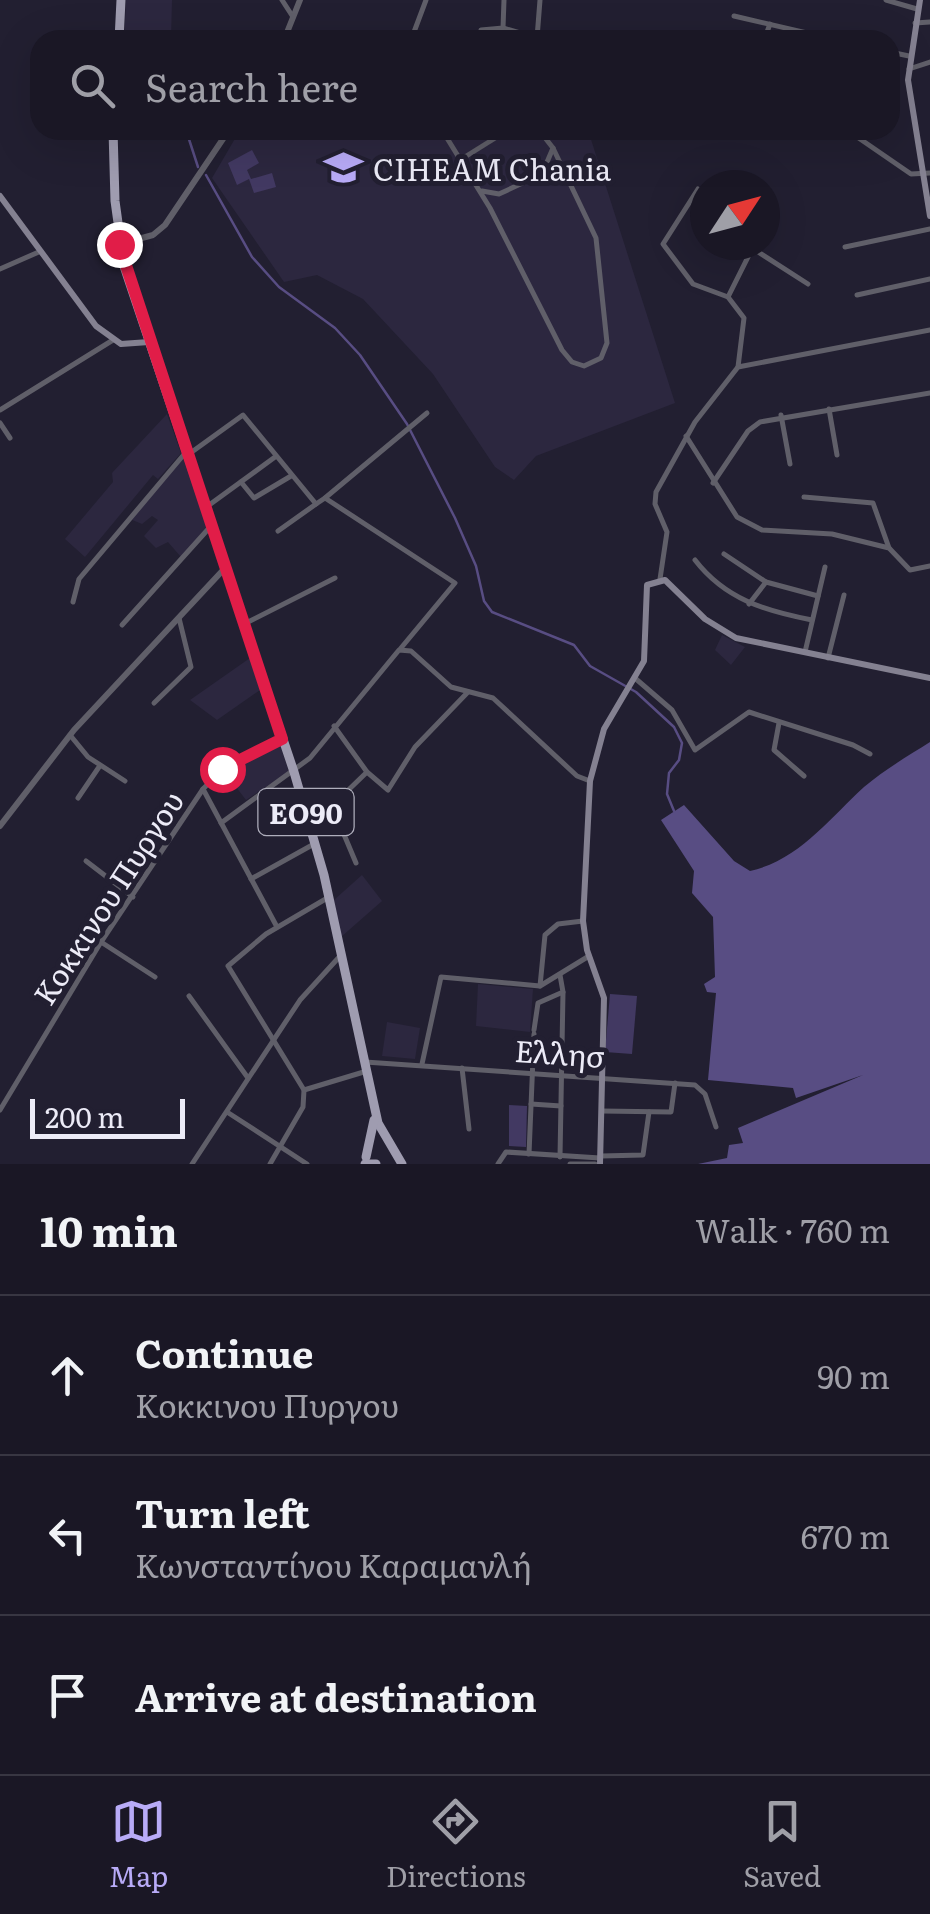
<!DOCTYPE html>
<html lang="en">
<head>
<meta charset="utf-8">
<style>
  body { margin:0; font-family:Literata,serif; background:#23202d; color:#f1f3f6 }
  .compass { position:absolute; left:690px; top:170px; width:90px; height:90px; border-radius:50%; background:#1a1725; box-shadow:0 10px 40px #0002; rotate:54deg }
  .scale { position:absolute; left:30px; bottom:25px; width:155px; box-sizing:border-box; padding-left:10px; border:5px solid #ecebf7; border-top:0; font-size:28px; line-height:35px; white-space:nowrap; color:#ecebf7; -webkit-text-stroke:8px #221f31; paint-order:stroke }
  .stop { position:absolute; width:30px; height:30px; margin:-22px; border:8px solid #e11d48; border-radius:50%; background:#fff }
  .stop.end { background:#e11d48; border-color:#fff; box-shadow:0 2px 10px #0008 }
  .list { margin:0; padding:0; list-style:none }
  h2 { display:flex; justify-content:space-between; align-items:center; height:130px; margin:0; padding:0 40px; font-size:42px }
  h2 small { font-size:32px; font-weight:400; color:#9f9fa7 }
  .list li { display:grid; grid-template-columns:65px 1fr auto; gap:30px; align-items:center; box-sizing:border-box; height:160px; padding:0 40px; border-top:2px solid #383642 }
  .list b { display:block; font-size:38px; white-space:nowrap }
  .list p { margin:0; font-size:32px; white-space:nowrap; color:#9f9fa7 }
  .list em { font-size:32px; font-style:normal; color:#9f9fa7 }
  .icon { flex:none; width:55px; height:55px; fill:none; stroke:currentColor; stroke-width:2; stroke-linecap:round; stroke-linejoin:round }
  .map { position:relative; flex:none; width:930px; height:1164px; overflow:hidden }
  .search { position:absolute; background:#1a1725; box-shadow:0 10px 40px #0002; left:30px; right:30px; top:30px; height:110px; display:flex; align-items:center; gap:25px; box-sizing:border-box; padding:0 35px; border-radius:30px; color:#9f9fa7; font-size:38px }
  .sheet { height:610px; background:#1a1725 }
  nav { display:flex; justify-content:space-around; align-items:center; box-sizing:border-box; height:140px; border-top:2px solid #383642; background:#1a1725; font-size:28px; color:#9f9fa7 }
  nav a { display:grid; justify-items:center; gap:5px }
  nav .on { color:#b8abf7 }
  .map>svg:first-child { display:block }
  .built { fill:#2c273f }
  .green { fill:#423962 }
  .water { fill:#584d83 }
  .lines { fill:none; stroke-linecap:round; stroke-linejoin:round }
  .stream { stroke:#584d83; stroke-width:2.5 }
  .minor { stroke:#605f69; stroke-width:5 }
  .tertiary { stroke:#605f69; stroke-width:6 }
  .secondary { stroke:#848191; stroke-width:6 }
  .primary { stroke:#9f9cb0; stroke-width:9 }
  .route { stroke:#e11d48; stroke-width:12 }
  .labels { text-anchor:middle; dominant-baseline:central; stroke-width:10; stroke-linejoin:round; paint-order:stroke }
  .shield { fill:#221f31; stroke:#afaebc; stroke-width:2.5 }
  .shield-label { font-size:28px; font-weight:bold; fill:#ecebf7 }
  .poi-label { font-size:30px; fill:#ecebf7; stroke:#221f31; text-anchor:start }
  .street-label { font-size:30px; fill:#ecebf7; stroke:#221f31 }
</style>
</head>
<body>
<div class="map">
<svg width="930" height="1164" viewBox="0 0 930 1164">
  <rect width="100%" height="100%" fill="#221f31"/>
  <g class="built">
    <path d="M126,0H172L171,40H124Z"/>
    <path d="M240,130H588L675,403L536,456L514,480L495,467L433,374L363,299L317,275L284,282L212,178Z"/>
    <path d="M167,414L181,453L158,479L153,475L85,557L65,539L113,482L112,473Z"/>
    <path d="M185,456L207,528L181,557L168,542L156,548L144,536L158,520L152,516L142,524L130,519Z"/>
    <path d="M722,635L745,647L731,665L715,650Z"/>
    <path d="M250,658L260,690L217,720L190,700Z"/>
    <path d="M279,741L289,772L246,800L223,770Z"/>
    <path d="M362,875L382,901L341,937L334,900Z"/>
    <path d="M478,984L533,989L530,1032L476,1026Z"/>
    <path d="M387,1022L420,1028L415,1059L382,1056Z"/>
  </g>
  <g class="green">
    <path d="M252,150L259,163L247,170L251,179L272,173L276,187L254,193L249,179L237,185L228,163Z"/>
    <path d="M610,994L637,996L632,1054L605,1052Z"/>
    <path d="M509,1105L527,1106L526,1147L509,1146Z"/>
  </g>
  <path class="water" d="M930,742V1164H698L727,1158L729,1145L743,1143L738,1128L863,1075L796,1098L793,1088L708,1080L716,993L707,992L704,984L715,977L713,917L692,893L694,871L661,820L684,805L734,861L750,871C799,860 829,819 864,787C884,770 908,756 930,742Z"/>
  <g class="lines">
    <g class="stream">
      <path d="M186,130L198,167"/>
      <path d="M206,175L252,257L279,287L335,328L360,355L407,424L455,518L476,566L484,601L492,612L574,645L590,666L636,692L674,727L682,743L679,760L669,773L667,794L674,811"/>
    </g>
    <g class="minor">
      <path d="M282,0L293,17"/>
      <path d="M886,0L917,9"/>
      <path d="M734,16L837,40"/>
      <path d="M915,23L930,22"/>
      <path d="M503,28L537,38L540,0"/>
      <path d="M481,30L503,28L504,0"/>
      <path d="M411,40L426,0"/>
      <path d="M764,40L770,24"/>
      <path d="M890,52L909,56"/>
      <path d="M909,69L930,62"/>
      <path d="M442,130L490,208L562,350L572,362L584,366L601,358L607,343L596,238L553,148L539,130"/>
      <path d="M847,130L911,174L930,173"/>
      <path d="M460,160L508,130"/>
      <path d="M542,174L568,179"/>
      <path d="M698,189L663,244L693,284L728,297"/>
      <path d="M482,191L499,194L542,174L553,148"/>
      <path d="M765,223L773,207"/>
      <path d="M845,247L930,229"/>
      <path d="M752,248L808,284"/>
      <path d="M0,269L41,251"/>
      <path d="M857,295L930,279"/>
      <path d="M738,367L744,318L728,297L754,245"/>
      <path d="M829,409L837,455"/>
      <path d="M0,410L113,340"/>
      <path d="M781,415L790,464"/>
      <path d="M0,423L10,438"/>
      <path d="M686,436L737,517L762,530L832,534L889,548L910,570L930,566"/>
      <path d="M189,454L243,415L316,504L325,498L455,583L401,648"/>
      <path d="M241,482L254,498L291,476"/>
      <path d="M713,483L748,431L760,422L930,393"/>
      <path d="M804,497L873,503L889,548"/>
      <path d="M325,498L427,413"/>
      <path d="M205,508L275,457"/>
      <path d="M278,531L316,504"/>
      <path d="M724,554L766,582L818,596"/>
      <path d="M695,560C725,599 765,611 812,620"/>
      <path d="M660,579L667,532L655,504L656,492L695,422L738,367L930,330"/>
      <path d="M73,602L79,579L186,452"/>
      <path d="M749,604L766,582"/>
      <path d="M246,623L335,578"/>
      <path d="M122,625L211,526"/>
      <path d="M805,652L825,567"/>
      <path d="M828,658L844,595"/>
      <path d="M636,679L672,710L695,750L749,712L853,745L870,754"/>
      <path d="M154,703L191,667L179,618"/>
      <path d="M779,723L774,750L804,776"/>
      <path d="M334,726L367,772L388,790L415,747L468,692"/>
      <path d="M70,735L88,757L125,781"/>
      <path d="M203,789L277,927"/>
      <path d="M78,798L99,767"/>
      <path d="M332,806L356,863"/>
      <path d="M308,820L337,801L367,772"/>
      <path d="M221,823L310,758L399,650L411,651L451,687L493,698L577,776L590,781"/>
      <path d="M86,861L133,897"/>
      <path d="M251,879L314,844"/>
      <path d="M101,942L155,977"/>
      <path d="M540,986L545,935L558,924L583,921"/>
      <path d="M189,996L248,1078"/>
      <path d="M534,1030L538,1003L563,992L560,975"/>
      <path d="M365,1062L695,1085L705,1094L716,1127"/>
      <path d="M422,1064L441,977L540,986L589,956"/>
      <path d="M462,1068L469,1129"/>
      <path d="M304,1090L367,1071"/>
      <path d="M531,1104L561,1106"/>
      <path d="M0,1110L101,942L203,789L226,766L282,739"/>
      <path d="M602,1111L671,1112L675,1083"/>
      <path d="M227,1112L307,1164"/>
      <path d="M529,1154L534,1034"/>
      <path d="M601,1156L643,1155L649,1112"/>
      <path d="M560,1157L563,992"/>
      <path d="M192,1164L300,1000L341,955"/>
      <path d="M270,1164L303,1107L304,1090L228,966L266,934L329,897"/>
      <path d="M498,1164L506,1152L600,1158"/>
      <path d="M570,1164H595"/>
    </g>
    <g class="tertiary">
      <path d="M284,40L300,0"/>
      <path d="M120,244L153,235L165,225L229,130"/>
      <path d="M0,826L74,730L225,568"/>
    </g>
    <g class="secondary">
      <path d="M920,0L908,80L930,216"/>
      <path d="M0,196L96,326L121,344L149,342"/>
      <path d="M600,1164L604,998L587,950L583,921L590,781L604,729L644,661L647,585L665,580L705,619L736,638L930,678"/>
    </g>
    <g class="primary">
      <path d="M119,40L121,0"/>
      <path d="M113,130L115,201L124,266L294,772L324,875L378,1123L402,1164"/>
      <path d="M366,1157L374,1120"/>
      <path d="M365,1164H376"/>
    </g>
  </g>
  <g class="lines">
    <path class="route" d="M119,244L282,739L222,769"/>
  </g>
  <defs>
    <symbol id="university-bare" viewBox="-9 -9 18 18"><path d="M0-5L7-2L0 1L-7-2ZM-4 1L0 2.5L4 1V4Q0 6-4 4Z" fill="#b8abf7" stroke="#221f31" stroke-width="2.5" paint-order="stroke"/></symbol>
  </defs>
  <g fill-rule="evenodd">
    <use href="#university-bare" x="316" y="140" width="55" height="55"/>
  </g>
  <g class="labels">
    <rect class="shield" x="258.5" y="789" width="95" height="46" rx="8"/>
    <g class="shield-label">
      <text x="306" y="812">ΕΟ90</text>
    </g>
    <g class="poi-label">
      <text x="373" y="168">CIHEAM Chania</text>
    </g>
    <g class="street-label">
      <text transform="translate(107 897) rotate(-57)">Κοκκινου Πυργου</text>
      <text transform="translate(560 1052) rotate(4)">Ελλησ</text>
    </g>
  </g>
</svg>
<svg class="compass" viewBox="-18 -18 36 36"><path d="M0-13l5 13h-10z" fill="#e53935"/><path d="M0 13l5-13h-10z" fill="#9f9fa7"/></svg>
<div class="scale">200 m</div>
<div class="stop" style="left:222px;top:769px"></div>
<div class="stop end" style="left:119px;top:244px"></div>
<div class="search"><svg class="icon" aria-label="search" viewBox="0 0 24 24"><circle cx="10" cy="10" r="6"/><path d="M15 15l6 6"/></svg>Search here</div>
</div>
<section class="sheet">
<h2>10 min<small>Walk · 760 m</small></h2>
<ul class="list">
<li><svg class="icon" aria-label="ahead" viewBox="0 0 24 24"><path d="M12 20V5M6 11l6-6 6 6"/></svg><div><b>Continue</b><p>Κοκκινου Πυργου</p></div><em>90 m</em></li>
<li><svg class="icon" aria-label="left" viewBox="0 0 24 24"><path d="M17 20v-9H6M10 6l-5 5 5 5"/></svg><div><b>Turn left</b><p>Κωνσταντίνου Καραμανλή</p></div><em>670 m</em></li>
<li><svg class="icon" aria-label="arrive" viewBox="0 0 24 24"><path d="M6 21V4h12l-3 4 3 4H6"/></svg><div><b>Arrive at destination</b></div></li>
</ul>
</section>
<nav>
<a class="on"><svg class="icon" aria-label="map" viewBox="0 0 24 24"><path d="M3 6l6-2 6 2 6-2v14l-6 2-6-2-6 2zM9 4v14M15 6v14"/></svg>Map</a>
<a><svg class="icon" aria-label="directions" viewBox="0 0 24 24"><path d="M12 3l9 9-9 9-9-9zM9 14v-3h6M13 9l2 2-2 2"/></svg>Directions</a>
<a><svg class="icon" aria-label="saved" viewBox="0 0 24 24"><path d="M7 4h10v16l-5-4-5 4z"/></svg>Saved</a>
</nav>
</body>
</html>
